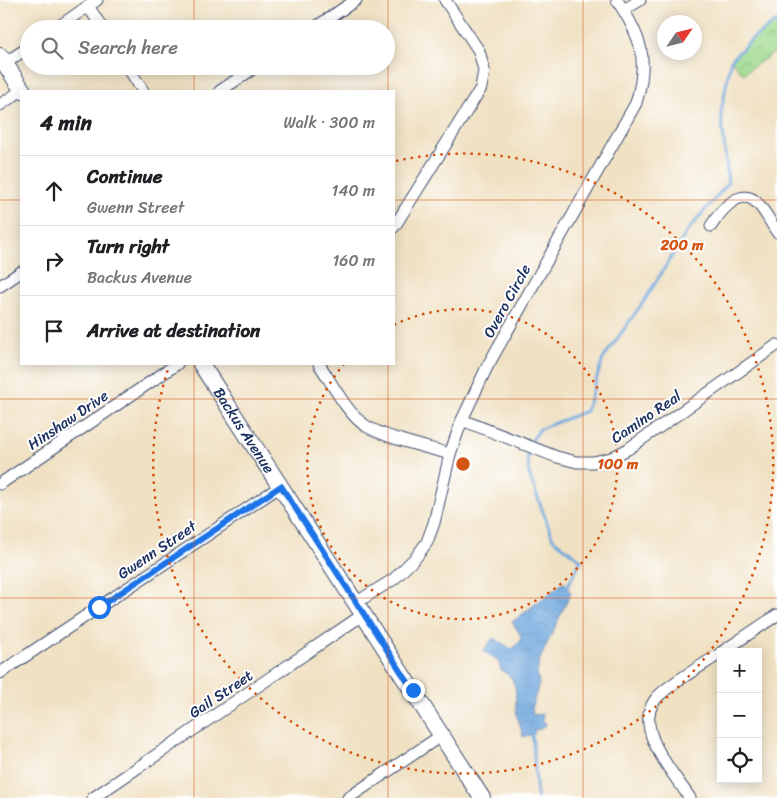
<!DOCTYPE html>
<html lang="en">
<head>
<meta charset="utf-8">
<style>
  body { margin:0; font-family:Sriracha,sans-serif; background:#f2f2f2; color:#202124 }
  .controls { position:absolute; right:15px; bottom:15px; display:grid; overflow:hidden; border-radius:0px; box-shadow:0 2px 12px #0003 }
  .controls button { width:45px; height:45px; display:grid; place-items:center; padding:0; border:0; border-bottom:1px solid #e0e0e0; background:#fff; color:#202124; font:25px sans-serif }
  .compass { position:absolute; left:657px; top:15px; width:45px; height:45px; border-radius:50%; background:#fff; box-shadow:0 2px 12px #0003; rotate:55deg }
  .stop { position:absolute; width:15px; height:15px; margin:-11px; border:4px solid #1a73e8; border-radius:50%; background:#fff }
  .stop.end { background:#1a73e8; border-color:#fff; box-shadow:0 1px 5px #0008 }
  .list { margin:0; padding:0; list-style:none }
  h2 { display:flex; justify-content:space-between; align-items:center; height:65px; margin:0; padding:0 20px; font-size:21px }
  h2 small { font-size:16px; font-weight:400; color:#757577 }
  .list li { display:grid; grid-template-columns:32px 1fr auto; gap:15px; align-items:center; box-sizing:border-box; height:70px; padding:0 20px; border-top:1px solid #e0e0e0 }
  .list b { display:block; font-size:19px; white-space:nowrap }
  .list p { margin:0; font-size:16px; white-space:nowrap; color:#757577 }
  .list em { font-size:16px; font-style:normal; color:#757577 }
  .icon { flex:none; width:28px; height:28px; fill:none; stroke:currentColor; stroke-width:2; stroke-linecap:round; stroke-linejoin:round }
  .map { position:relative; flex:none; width:777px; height:798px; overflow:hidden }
  .search { position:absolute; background:#fff; box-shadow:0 2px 12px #0003; left:20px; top:20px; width:375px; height:55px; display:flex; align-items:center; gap:12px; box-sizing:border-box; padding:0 18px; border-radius:28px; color:#757577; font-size:19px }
  .panel { position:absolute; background:#fff; box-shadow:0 2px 12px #0003; left:20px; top:90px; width:375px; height:275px; border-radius:0px }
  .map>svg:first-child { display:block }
  .park { fill:url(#park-crowns); stroke:#5c8475 }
  .water { fill:url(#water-ripples); stroke:#446a9e }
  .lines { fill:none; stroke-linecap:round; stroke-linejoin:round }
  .stream { stroke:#6ea6dd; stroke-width:3 }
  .street-casing { stroke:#3b4a6d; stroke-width:13 }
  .secondary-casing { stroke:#3b4a6d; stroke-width:18 }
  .street { stroke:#fff; stroke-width:11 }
  .secondary { stroke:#fff; stroke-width:16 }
  .route { stroke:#1a73e8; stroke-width:6 }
  .grid { fill:none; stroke:#d45514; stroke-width:1; stroke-opacity:0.55 }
  .ring { fill:none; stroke:#d45514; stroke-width:2.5; stroke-dasharray:2.5 5 }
  .labels { text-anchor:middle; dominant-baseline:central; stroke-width:4; stroke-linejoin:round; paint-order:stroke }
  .street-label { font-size:15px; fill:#1b2f5e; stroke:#fff }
  .centre { fill:#d45514; stroke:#fff; stroke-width:2.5 }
  .ring-label { font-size:15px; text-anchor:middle; font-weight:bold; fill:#d45514; stroke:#fff; stroke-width:4; stroke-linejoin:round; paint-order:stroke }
</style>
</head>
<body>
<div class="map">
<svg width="777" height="798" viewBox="0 0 777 798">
  <defs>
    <pattern id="park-crowns" width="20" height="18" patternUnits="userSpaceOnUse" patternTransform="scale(1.25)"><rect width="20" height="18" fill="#9ed98c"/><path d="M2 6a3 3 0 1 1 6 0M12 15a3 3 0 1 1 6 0" fill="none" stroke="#88bb7b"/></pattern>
    <pattern id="water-ripples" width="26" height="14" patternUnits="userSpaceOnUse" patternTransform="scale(1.25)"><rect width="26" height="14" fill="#6ea6dd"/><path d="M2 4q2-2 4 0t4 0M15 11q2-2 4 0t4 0" fill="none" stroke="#5a88b6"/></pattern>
  </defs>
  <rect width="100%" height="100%" fill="#fff"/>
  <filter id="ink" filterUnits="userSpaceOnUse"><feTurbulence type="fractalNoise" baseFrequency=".02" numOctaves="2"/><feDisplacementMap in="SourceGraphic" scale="10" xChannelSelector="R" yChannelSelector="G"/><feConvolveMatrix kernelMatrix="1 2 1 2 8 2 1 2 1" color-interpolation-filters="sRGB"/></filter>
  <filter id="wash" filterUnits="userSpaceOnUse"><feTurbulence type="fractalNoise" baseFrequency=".0096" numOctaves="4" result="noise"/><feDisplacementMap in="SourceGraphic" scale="20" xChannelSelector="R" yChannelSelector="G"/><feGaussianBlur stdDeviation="1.12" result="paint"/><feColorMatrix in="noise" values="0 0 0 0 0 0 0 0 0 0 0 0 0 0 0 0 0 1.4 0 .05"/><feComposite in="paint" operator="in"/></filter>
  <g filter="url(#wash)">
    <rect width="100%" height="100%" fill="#f0e1c3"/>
    <path class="park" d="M777,21V50L743,74L731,60L752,39Z"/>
    <path class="water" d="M564,582L571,593L540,659L537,674L539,683L532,708L533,715L543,714L542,721L545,722L546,726L538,730L536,728L534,734L523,737C522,730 519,723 517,717C513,697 522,681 501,670L498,660L483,651L493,638L512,649L520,642L521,636L512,622Z"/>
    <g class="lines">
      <g class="stream">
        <path d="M532,440L540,429L586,411L603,359L646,298L688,230L728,183L721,112L731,60L752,39L777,21"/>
        <path d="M527,454L529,474L553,539L581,560L566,589"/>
        <path d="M532,731L537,798"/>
      </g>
    </g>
  </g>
  <g filter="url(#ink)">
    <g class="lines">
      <defs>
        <g id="street">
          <path d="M88,6L103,29"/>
          <path d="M624,10L640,0"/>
          <path d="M55,29L97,0"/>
          <path d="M313,29L356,0"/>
          <path d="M5,63L29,47"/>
          <path d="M127,66L143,91"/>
          <path d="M220,91L257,66"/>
          <path d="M0,105L22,90"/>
          <path d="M711,226C721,210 742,184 759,205C766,213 771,223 777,232"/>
          <path d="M394,227L481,88L484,70L479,51L445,0"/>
          <path d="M0,286L21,272"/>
          <path d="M319,364C332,383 347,414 366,426C386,438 426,447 450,454"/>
          <path d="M462,420L557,457L577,462H593L611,458L628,449L777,345"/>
          <path d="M0,484L177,364"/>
          <path d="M357,602L394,579L417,556L427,542L434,523L450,454L462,420L487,367L636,103C649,59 642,38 617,0"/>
          <path d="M722,652L777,615"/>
          <path d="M0,673L281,486"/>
          <path d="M93,798L364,614"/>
          <path d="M348,798L442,735"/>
          <path d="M690,798C674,774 633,729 655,700C665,686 705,664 721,653"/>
        </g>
        <g id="secondary">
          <path d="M0,56L23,91"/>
          <path id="s1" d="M201,364L482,798"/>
        </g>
      </defs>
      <use href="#street" class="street-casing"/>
      <use href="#secondary" class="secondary-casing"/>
      <use href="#street" class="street"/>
      <use href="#secondary" class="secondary"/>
    </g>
  </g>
  <g class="lines" filter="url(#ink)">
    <path class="route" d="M99,607L281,486L413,690"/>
  </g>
  <path class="grid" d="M194,0V29M388,0V91M583,0V798M194,66V91M0,200H21M394,200H777M194,364V798M388,364V798M0,399H777M0,598H777"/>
  <g class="ring">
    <path d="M394 325A155 155 0 1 1 344 364"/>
    <path d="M396 161A310 310 0 1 1 169 366"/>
  </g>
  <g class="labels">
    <g class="street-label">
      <text transform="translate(507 301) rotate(-61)">Overo Circle</text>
      <text transform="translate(646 417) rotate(-34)">Camino Real</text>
      <text transform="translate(68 420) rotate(-34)">Hinshaw Drive</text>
      <text stroke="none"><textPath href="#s1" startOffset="79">Backus Avenue</textPath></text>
      <text transform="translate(157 550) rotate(-34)">Gwenn Street</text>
      <text transform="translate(221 694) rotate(-34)">Gail Street</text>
    </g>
  </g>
  <circle cx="463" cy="464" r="8" class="centre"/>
  <g class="ring-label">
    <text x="682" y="250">200 m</text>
    <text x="618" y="469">100 m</text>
  </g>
</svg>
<div class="controls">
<button>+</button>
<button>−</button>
<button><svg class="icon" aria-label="locate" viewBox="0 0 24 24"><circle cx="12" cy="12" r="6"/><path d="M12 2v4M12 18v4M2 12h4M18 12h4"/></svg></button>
</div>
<svg class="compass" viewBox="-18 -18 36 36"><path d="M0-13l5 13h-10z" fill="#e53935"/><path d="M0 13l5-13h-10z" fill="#757577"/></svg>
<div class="stop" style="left:99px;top:607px"></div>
<div class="stop end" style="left:413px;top:690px"></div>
<div class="search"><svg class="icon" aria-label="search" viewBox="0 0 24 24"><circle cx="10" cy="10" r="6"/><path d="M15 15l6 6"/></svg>Search here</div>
<section class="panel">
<h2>4 min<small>Walk · 300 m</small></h2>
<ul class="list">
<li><svg class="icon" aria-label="ahead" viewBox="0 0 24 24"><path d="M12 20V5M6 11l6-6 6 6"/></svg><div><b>Continue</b><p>Gwenn Street</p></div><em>140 m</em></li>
<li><svg class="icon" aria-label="right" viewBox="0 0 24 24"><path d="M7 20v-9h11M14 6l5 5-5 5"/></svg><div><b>Turn right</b><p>Backus Avenue</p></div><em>160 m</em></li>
<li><svg class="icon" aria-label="arrive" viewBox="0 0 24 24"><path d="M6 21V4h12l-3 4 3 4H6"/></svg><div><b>Arrive at destination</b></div></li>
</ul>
</section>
</div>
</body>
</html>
